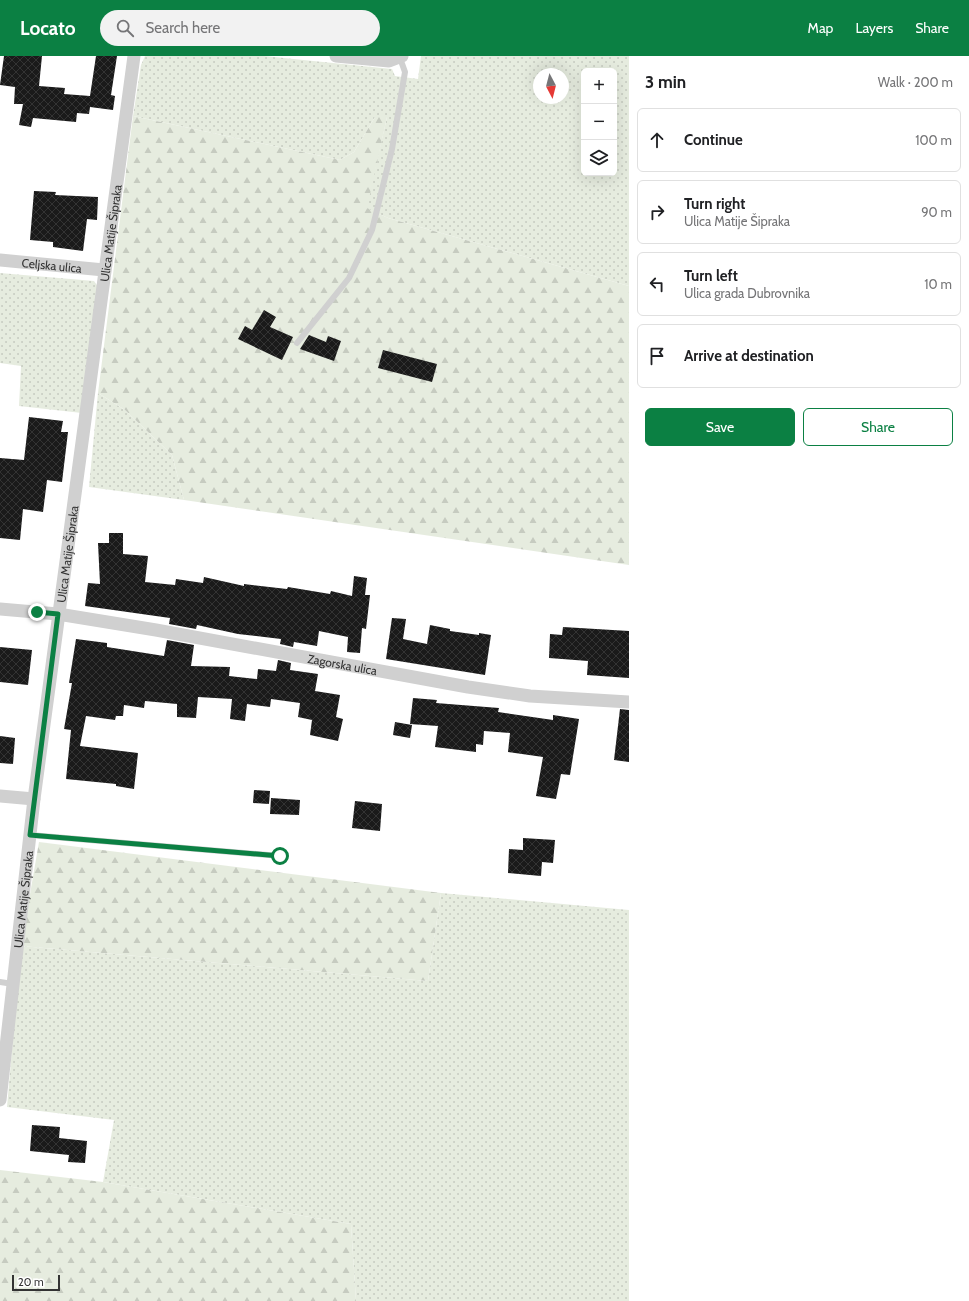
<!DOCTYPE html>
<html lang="en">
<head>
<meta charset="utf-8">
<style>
  body { margin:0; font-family:Cabin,sans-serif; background:#f2f2f2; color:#202124 }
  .controls { position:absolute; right:12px; top:12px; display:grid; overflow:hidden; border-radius:6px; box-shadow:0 4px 16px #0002 }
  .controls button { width:36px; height:36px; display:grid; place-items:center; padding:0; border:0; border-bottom:1px solid #e0e0e0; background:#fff; color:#202124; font:20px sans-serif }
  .compass { position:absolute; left:533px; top:12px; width:36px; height:36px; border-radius:50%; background:#fff; box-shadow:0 4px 16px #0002; rotate:173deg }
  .scale { position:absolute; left:12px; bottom:10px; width:48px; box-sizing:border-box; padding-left:4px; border:2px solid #333; border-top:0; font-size:11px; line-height:14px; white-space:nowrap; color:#333; -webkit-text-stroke:3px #fff; paint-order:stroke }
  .stop { position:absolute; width:12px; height:12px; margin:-9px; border:3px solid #0b8043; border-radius:50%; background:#fff }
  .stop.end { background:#0b8043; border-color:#fff; box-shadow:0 1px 4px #0008 }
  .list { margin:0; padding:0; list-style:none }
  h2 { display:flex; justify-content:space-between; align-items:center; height:52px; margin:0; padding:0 16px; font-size:17px }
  h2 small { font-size:13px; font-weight:400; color:#757577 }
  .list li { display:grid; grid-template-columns:26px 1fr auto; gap:12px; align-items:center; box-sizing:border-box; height:64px; margin:0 8px 8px; padding:0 8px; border:1px solid #e0e0e0; border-radius:6px }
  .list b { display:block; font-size:15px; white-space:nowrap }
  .list p { margin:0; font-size:13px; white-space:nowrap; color:#757577 }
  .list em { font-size:13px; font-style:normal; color:#757577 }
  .actions { display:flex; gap:8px; padding:12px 16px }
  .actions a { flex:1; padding:9px 0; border:1px solid #0b8043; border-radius:6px; text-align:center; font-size:14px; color:#0b8043 }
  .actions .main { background:#0b8043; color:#fff }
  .icon { flex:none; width:22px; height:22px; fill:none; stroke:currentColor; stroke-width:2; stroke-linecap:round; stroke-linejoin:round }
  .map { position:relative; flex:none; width:629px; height:1245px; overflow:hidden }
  header { display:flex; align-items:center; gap:24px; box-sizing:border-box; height:56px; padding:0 20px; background:#0b8043; color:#fff }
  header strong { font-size:19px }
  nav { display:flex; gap:22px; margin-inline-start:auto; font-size:14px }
  .search { width:280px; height:36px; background:#f2f2f2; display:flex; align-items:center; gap:10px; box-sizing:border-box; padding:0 14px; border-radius:22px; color:#757577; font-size:15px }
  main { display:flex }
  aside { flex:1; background:#fff }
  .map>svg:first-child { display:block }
  .green { fill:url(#green-dots); fill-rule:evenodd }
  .forest { fill:url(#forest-firs) }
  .building { fill:url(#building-cross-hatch) }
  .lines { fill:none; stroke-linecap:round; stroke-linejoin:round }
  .lane { stroke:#d0d0d0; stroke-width:6 }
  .street { stroke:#d0d0d0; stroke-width:13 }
  .route { stroke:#0b8043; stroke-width:5 }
  .labels { text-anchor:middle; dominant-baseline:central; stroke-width:4; stroke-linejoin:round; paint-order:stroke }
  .street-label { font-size:12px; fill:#333; stroke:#fff }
</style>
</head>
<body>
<header>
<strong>Locato</strong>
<div class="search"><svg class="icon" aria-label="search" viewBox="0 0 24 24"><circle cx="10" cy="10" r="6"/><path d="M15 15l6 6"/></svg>Search here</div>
<nav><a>Map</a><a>Layers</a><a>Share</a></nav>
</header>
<main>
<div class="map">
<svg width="629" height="1245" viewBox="0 0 629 1245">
  <defs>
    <pattern id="green-dots" width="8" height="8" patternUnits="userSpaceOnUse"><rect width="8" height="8" fill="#e6ecdf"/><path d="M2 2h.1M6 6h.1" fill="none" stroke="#c6cbc0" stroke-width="1.8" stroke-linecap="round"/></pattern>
    <pattern id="forest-firs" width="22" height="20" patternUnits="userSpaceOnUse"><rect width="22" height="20" fill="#e6ecdf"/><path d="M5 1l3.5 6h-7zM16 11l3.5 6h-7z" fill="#c6cbc0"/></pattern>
    <pattern id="building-cross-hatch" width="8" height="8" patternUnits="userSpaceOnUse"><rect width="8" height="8" fill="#1a1a1a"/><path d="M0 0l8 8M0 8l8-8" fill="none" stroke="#333"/></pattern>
  </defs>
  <rect width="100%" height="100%" fill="#fff"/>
  <g class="green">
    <path d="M145,0H264L392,13L395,20L418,23L421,0H629V230L388,162L366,152L387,61H375L354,96L340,104L133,60L141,9ZM584,15H614V117H584ZM539,18H563V42H539Z"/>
    <path d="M0,217L94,225L99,232L82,357L19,350L21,310L0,307Z"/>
    <path d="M98,337L125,354L172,399L184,444L89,431Z"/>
    <path d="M441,837L629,854V1245H356L351,1168L103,1126L114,1064L7,1051L21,890L428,925Z"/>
  </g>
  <g class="forest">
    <path d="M133,60L340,104L354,96L375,61H387L367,152L388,162L629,230V509L184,444L172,399L125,354L98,337Z"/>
    <path d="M39,786L441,837L428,925L21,890Z"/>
    <path d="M0,1114L103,1126L351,1168L356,1245H0Z"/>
  </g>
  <g class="building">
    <path d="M4,0H42L39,30L65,32L64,38L90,40L96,0H117L111,39L115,40L113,54L90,51L89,58L77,57L76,66L33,62L31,71L19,69L23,48H14L15,31L0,29Z"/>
    <path d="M34,135L56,136L55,139L98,141L97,164L87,163L83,195L53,191V186L30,184Z"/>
    <path d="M264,254L276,261L270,271L293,281L282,304L238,283L245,270L252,274Z"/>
    <path d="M309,279L326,286L328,280L341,285L334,305L300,293Z"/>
    <path d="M383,294L437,308L432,326L378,312Z"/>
    <path d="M29,361L63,365L61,376H68L62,426L47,424L43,456L23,453L20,484L0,482V402L24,404Z"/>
    <path d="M109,477H123V498L148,500L145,526L175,529L176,523L203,527L204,521L244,530V528L287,533L288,531L330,538L331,535L352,540L354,520L367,522L365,539H370L366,573L362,572L360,597L347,596L348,581L319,575L317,590L294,586L293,591L280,588L281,583L238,578L197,569L196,573L169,568L170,562L85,550L88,527L100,528L98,487H109Z"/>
    <path d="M392,562L406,563L403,583L427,588L430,569L450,573V575L479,579V577L491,579L485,619L386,603Z"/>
    <path d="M563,571L629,575V622L587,619L588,605L549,602L550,578L562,579Z"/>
    <path d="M76,583L107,587V591L164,600L167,584L194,589L191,610L230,611L229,620L257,623L258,613L276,615L278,604L291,607L290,614L318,618L315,635L340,639L336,661L343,663L338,685L310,679L312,664L298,661L300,647L271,643L270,651L247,648L245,665L230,663L232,643L198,641L196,662L177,661V648L145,645L144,652L124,649L123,660H116L115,664L86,660L80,690L138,697L134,733L116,730V728L66,723L71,674L64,673L72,627H69Z"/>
    <path d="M0,591L32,594L28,629L0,626Z"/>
    <path d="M413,642L437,644L436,647L499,652L498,656L553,664V659L579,663L570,719L561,718L556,743L536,740L543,701L508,696L510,677L484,675L483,689L476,688V696L435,691L438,670L410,668Z"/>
    <path d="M620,653L629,654V706L614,704Z"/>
    <path d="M395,666L412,669L410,682L393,679Z"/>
    <path d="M0,680L15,682L13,708L0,707Z"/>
    <path d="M254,734L270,735L269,748L253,747Z"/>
    <path d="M271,742L300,744L299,759L270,758Z"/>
    <path d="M355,745L382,748L380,775L352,772Z"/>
    <path d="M523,782L555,784L553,807L542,806L541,820L508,817L509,793L523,794Z"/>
    <path d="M32,1069L60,1071L59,1082L87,1085L85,1107L68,1106L69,1099L30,1095Z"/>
  </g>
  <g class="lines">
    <g class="lane">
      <path d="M297,287L349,222L372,174L392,93L405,16L400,2"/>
      <path d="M30,779L280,800"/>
      <path d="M0,926L13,928"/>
    </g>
    <g class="street">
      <path d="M336,0L389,5L402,0"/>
      <path id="s1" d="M0,204L104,214"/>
      <path id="s2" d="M0,553L58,558L156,574L468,631L530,640L629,646"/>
      <path d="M0,740L34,743"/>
      <path id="s3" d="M0,1044L34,743L134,0"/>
    </g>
  </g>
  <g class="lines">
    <path class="route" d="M37,556L58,558L30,779L280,800"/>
  </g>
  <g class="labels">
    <g class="street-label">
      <text stroke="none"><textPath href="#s3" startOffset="874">Ulica Matije Šipraka</textPath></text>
      <text stroke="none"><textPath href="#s1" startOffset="52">Celjska ulica</textPath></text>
      <text stroke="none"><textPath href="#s3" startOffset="550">Ulica Matije Šipraka</textPath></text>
      <text stroke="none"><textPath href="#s2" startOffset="347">Zagorska ulica</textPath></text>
      <text stroke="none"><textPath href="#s3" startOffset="202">Ulica Matije Šipraka</textPath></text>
    </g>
  </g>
</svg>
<div class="controls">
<button>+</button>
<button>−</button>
<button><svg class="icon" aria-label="layers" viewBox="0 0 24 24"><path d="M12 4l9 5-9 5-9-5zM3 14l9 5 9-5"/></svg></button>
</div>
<svg class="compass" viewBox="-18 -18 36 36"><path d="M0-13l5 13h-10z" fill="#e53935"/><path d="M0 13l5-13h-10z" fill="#757577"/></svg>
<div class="scale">20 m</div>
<div class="stop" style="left:280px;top:800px"></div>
<div class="stop end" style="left:37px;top:556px"></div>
</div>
<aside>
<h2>3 min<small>Walk · 200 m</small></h2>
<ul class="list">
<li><svg class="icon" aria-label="ahead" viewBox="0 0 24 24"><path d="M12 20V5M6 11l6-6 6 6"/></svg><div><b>Continue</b></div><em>100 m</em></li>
<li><svg class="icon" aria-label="right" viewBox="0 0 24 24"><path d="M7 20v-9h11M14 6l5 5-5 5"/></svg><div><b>Turn right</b><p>Ulica Matije Šipraka</p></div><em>90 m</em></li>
<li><svg class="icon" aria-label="left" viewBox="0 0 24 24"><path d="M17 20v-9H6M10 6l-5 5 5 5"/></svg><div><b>Turn left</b><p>Ulica grada Dubrovnika</p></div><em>10 m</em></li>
<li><svg class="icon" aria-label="arrive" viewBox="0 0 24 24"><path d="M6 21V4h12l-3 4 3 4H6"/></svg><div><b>Arrive at destination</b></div></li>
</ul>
<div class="actions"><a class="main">Save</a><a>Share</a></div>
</aside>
</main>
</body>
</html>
